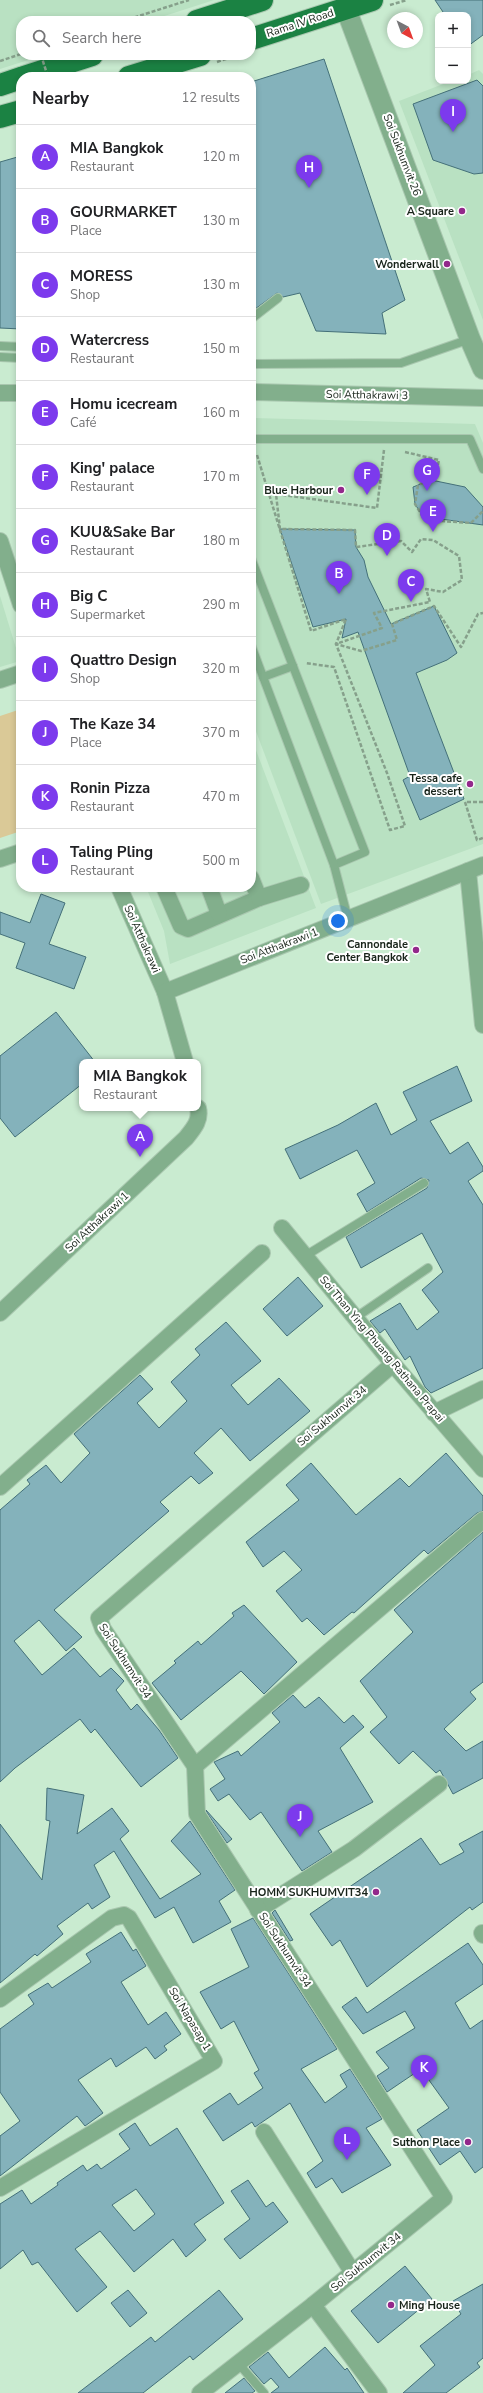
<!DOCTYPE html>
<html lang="en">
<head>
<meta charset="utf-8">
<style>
  body { margin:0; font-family:"Nunito Sans",sans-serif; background:#f6f6f6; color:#202124 }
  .controls { position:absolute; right:12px; top:12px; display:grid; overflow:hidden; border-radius:8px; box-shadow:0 2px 6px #0003 }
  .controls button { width:36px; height:36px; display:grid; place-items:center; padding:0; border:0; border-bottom:1px solid #e0e0e0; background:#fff; color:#202124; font:20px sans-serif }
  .compass { position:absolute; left:387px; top:12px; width:36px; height:36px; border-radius:50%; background:#fff; box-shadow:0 2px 6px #0003; rotate:139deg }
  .you { position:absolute; left:338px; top:921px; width:14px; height:14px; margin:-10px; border:3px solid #fff; border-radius:50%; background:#1a73e8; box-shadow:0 0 0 6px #1a73e833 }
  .badge { display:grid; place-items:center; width:26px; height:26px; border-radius:50%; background:#7c3aed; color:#fff; font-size:13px; font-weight:700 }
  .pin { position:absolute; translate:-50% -33px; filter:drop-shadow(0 1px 2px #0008) }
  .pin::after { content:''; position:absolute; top:21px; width:14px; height:12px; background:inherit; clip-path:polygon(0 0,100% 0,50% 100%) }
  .popup { position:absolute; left:79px; top:1059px; width:122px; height:52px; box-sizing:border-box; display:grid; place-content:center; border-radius:8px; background:#fff; filter:drop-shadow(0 1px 3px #0005); font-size:13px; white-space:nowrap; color:#757577 }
  .popup b { font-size:15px; color:#202124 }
  .popup::after { content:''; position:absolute; left:50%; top:100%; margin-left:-8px; border:8px solid transparent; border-top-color:#fff }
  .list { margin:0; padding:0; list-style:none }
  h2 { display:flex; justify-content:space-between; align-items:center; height:52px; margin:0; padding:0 16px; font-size:17px }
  h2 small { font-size:13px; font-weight:400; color:#757577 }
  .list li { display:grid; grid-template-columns:26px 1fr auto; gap:12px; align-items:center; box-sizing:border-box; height:64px; padding:0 16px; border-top:1px solid #e0e0e0 }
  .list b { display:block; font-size:15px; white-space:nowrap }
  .list p { margin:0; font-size:13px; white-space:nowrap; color:#757577 }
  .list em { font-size:13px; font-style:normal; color:#757577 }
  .icon { flex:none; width:22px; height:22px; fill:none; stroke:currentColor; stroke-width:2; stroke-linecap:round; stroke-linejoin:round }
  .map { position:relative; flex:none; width:483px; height:2393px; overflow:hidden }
  .search { position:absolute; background:#fff; box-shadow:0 2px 6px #0003; left:16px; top:16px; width:240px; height:44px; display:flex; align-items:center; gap:10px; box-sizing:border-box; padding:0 14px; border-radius:16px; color:#757577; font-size:15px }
  .panel { position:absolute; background:#fff; box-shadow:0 2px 6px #0003; left:16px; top:72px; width:240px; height:820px; border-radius:16px }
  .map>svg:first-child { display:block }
  .built { fill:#b9e1c2 }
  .green { fill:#dac997 }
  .building { fill:#84b2bb; stroke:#447079; fill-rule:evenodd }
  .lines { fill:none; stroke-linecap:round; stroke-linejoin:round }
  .service-casing { stroke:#a9c7af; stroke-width:10 }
  .minor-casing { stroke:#a9c7af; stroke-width:18 }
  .tertiary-casing { stroke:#a9c7af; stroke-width:22 }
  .primary-casing { stroke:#a9c7af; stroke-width:24 }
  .path { stroke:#86a08b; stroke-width:2.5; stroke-dasharray:4 2; stroke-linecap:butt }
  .service { stroke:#82af8c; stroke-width:8 }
  .minor { stroke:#82af8c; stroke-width:16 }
  .tertiary { stroke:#82af8c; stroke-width:20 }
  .primary { stroke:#1b8243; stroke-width:22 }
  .path-bridge { stroke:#86a08b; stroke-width:2.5; stroke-dasharray:4 2; stroke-linecap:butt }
  .poi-dot { fill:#93288b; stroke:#fff; stroke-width:1.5 }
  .labels { text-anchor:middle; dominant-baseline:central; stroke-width:4; stroke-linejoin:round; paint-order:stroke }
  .street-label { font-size:11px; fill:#172319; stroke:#fff }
  .poi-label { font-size:11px; font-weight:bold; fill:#172319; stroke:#fff; text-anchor:end }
</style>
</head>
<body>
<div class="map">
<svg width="483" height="2393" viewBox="0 0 483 2393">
  <rect width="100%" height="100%" fill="#c9ebd0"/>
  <g class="built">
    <path d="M0,0H214L149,21H21V55H44L0,69Z"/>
    <path d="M479,70L483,74V320L399,101L451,81H468V75Z"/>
    <path d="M251,418L475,424L483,443V844L321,904L251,718Z"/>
    <path d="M0,596L20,661L0,667Z"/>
    <path d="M251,737L316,908L170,964L164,931L146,887H251Z"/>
  </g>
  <path class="green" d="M21,709V831L0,838V716Z"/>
  <g class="building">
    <path d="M435,0H483V35L468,46V15H445Z"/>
    <path d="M324,59L405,300L382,313L386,334L316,331L300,293L283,297L277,293L251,312V82Z"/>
    <path d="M477,80L483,86V173L474,174L433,160L413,104Z"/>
    <path d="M21,156V329L0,328V162Z"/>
    <path d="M431,480L465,487L483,507V525L441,519L425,520L415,504L413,487Z"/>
    <path d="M280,529L355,530L356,547L364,560L368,577L391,624L434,606L457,653L447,660L416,673L464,799L420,820L403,780L410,776L358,632L342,638L346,619L313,627Z"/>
    <path d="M41,894L65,903L49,944L86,957L74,989L16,968L25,943L0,934V912L30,923Z"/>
    <path d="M56,1012L95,1062H82V1084L15,1137L0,1118V1056Z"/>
    <path d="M457,1066L472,1101L430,1121L450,1154L468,1142L483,1167V1171L468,1181L483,1205V1368L431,1393L425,1387L410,1356L405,1360L385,1329L380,1333L370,1321L400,1303L417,1330L439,1312L422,1290L443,1272L422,1233L361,1268L346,1237L427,1188L429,1180L421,1178L367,1212L357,1194L375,1183L357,1150L300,1179L285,1149L338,1125L376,1103L391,1135L417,1120L403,1092Z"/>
    <path d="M298,1277L323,1306L287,1336L263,1309Z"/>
    <path d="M226,1322L261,1361L231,1385L248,1405L279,1378L310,1411L250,1461L221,1428L194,1453L213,1473L199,1484L191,1476L160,1502L169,1511L54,1610L82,1637L66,1651L39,1620L14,1641L42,1675L74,1648L100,1677L111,1668L124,1681L116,1690L131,1710L137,1704L159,1730L178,1758L141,1787L95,1729L91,1733L80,1719L15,1768L0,1782V1510L30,1484L27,1480L46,1465L61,1483L90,1453L74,1434L140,1375L153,1389L137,1403L159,1428L187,1401L171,1382L200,1355L195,1349Z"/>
    <path d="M446,1453L483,1496V1511L477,1513L428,1554L424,1550L354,1613L352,1612L324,1635L307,1618L302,1622L276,1591L302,1570L284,1551L263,1567L246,1542L299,1500L286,1485L311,1463L356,1515L400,1478L409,1487Z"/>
    <path d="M483,1532V1682L470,1692L476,1699L444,1729L466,1751L483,1741V1778L453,1794L440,1770L436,1773L413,1751L399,1764L370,1732L387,1717L360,1681L413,1632L394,1610Z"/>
    <path d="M244,1605L297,1662L264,1694L241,1671L181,1720L152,1683L176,1663L174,1661L198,1641L201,1645L234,1616L232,1613Z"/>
    <path d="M293,1695L305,1708L319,1697L344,1723L353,1715L364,1727L340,1748L373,1802L318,1831L332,1852L302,1871L261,1812L250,1820L229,1794L218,1801L210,1789L225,1779L214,1762L238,1751L241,1756L280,1722L272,1713Z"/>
    <path d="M47,1788L84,1795L77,1834L112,1808L129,1831L120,1839L160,1899L201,1874L171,1841L190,1821L235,1890L219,1901L231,1922L193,1943L174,1907L155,1918L114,1851L94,1865L110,1897L92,1909L88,1903L57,1926L63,1934L37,1956L35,1954L0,1983V1824L42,1880L50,1821L46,1820Z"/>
    <path d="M206,1810L232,1839L227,1843L206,1811Z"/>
    <path d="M483,1831V1902L472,1910L470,1907L367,1987L340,1940L332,1946L310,1914L421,1838L440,1865L464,1852L459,1844Z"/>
    <path d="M275,1910L293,1940L290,1941L272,1913Z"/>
    <path d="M253,1918L337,2049L301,2069L325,2103L347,2087L340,2075L350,2069L382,2119L366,2128L391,2165L342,2193L332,2178L316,2188L307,2173L323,2161L290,2103L255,2127L252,2122L223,2141L203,2111L230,2093L238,2105L263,2088L254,2073L259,2070L234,2021L221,2029L200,1992L249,1967L231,1929Z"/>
    <path d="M121,1932L133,1951L136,1949L146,1966L121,1982L148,2025L166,2012L181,2034L164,2046L167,2050L155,2059L146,2047L116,2067L111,2058L78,2080L103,2113L85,2126L77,2116L0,2176V2136L20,2121L0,2092V2029L34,2004L28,1995L48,1983L52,1988L91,1962L86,1954Z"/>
    <path d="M468,1943L483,1965V1984L455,2003L470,2029L483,2020V2167L475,2173L460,2151L440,2165L417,2130L449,2108L421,2069L387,2092L377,2076L389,2068L376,2052L415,2028L405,2011L363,2034L342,2007L356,1997L367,2013Z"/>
    <path d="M135,2123L150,2146L177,2128L224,2203L194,2224L206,2240L186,2257L173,2239L134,2272L100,2231L75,2249L107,2287L77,2312L38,2262L32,2265L23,2250L0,2269V2204L22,2190L31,2204L58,2185L57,2183L83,2165L87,2171L97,2164L101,2169L130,2149L119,2134ZM136,2189L155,2214L134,2231L112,2205Z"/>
    <path d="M248,2180L266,2207L273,2202L288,2222L240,2259L224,2239L250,2219L231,2191Z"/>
    <path d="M405,2266L432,2299L378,2343L351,2311Z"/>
    <path d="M483,2284V2358L477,2363L480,2367L446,2393H403L435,2365L420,2346L461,2314L453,2301Z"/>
    <path d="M128,2290L147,2313L130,2327L111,2303Z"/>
    <path d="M219,2290L243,2319L193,2360L190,2356L143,2393H78L151,2337L155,2342Z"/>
    <path d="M325,2347L345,2370L347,2368L364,2393H271L279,2387L271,2378L264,2384L249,2367L268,2352L289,2378Z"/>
    <path d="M244,2378L255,2391L252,2393H225Z"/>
  </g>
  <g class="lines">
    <defs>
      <g id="service">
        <path d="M251,319L278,298"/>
        <path d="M0,346L21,347"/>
        <path d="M0,357L21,358"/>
        <path d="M251,364L401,363L470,339"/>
        <path d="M251,439H470L483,469"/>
        <path d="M251,558L365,852L334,865L348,919"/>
        <path d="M251,645L334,865"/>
        <path d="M263,677L293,666"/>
        <path d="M305,1256L424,1183"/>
        <path d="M355,1318L428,1268"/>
        <path d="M238,2363L264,2393"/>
      </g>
      <g id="minor">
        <path d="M251,392L483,398"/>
        <path d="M0,393H21"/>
        <path d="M0,541L21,605"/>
        <path d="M0,680L21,673"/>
        <path d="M0,859L21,852"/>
        <path d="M468,871L483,1025"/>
        <path d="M119,887L165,992"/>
        <path d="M164,887L181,926L188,929L259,898L251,878"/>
        <path d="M209,887L219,914"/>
        <path d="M259,898L301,885"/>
        <path d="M185,1062L165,992L483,865"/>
        <path d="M282,1228L393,1364L483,1469"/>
        <path d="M0,1313L186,1138C194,1128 201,1120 198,1108"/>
        <path d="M434,1413L483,1389"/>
        <path d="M0,1487L262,1253"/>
        <path d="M195,1766L483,1520"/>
        <path d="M258,1910L354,1849L439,1784"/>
        <path d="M482,1933L483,1935"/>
        <path d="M0,1999L112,1918L124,1915L129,1918L214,2061L0,2188"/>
        <path d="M264,2132L353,2273"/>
        <path d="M313,2305L379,2393"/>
        <path d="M200,2393L313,2305L444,2198L197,1814L195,1766L103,1629L99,1618L393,1364"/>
      </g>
      <path id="tertiary" d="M346,9L470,339L483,369"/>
      <g id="primary">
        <path d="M197,21L262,0"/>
        <path d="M251,39L372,0"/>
        <path d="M24,77L92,55"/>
        <path d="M129,77L200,55"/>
        <path d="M0,85L21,78"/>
        <path d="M0,117L21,111"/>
      </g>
    </defs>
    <use href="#service" class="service-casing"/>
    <use href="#minor" class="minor-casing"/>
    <use href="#tertiary" class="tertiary-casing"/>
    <use href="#primary" class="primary-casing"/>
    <g class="path">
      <path d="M390,5L407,0"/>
      <path d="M123,21L189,0"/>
      <path d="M0,61L21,54"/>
      <path d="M217,62L237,55"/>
      <path d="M384,450L377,508L276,494L280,529L355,530L356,547L401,541L412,552L421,539L433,540L459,556L462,580L443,592L426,589L430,602L374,613L382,628L336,644L361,651L397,640L392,624L434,606L461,647L478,614L483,613"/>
      <path d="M405,452L439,460L435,478L418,485L415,504L425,520L471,523L483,511"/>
      <path d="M251,455H257L311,631L346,619L336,644L387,773L405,826L390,830L334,667L305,663"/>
      <path d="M483,802H465L477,840L483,838"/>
    </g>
    <use href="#service" class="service"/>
    <use href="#minor" class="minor"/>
    <use href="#tertiary" class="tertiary"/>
    <use href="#primary" class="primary"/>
    <path class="path-bridge" d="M41,55L48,77"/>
  </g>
  <g class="poi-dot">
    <circle cx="462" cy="211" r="4"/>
    <circle cx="447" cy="264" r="4"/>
    <circle cx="341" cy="490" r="4"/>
    <circle cx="470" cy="784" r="4"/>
    <circle cx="416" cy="950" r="4"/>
    <circle cx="376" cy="1892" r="4"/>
    <circle cx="468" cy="2142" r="4"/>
    <circle cx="391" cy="2305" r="4"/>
  </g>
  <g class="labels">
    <g class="street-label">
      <text transform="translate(300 23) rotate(-18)">Rama IV Road</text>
      <text transform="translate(402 155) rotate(69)">Soi Sukhumvit 26</text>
      <text transform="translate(367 395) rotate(1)">Soi Atthakrawi 3</text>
      <text transform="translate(142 939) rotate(66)">Soi Atthakrawi</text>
      <text transform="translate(279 946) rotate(-21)">Soi Atthakrawi 1</text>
      <text transform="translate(97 1222) rotate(-43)">Soi Atthakrawi 1</text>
      <text transform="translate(382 1349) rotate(50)">Soi Than Ying Phuang Rathana Prapai</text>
      <text transform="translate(332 1416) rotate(-40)">Soi Sukhumvit 34</text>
      <text transform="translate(125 1661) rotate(57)">Soi Sukhumvit 34</text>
      <text transform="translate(285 1950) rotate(57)">Soi Sukhumvit 34</text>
      <text transform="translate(190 2019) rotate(59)">Soi Napasap 1</text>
      <text transform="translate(366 2262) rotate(-39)">Soi Sukhumvit 34</text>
    </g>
    <g class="poi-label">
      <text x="454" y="211">A Square</text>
      <text x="439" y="264">Wonderwall</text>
      <text x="333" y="490">Blue Harbour</text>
      <text x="462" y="778">Tessa cafe<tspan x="462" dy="13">dessert</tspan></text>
      <text x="408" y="944">Cannondale<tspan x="408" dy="13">Center Bangkok</tspan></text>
      <text x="368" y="1892">HOMM SUKHUMVIT34</text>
      <text x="460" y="2142">Suthon Place</text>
      <text x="399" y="2305" text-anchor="start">Ming House</text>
    </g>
  </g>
</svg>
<div class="controls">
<button>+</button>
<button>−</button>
</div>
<svg class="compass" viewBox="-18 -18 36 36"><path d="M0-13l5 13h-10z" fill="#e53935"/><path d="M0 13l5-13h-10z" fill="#757577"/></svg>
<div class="you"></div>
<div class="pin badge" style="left:140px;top:1157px">A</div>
<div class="popup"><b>MIA Bangkok</b>Restaurant</div>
<div class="pin badge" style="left:339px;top:594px">B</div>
<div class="pin badge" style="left:411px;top:602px">C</div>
<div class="pin badge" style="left:387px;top:556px">D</div>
<div class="pin badge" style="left:433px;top:532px">E</div>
<div class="pin badge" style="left:367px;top:495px">F</div>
<div class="pin badge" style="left:427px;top:491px">G</div>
<div class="pin badge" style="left:309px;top:188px">H</div>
<div class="pin badge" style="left:453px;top:132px">I</div>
<div class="pin badge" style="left:300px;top:1837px">J</div>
<div class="pin badge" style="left:424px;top:2088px">K</div>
<div class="pin badge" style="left:347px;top:2160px">L</div>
<div class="search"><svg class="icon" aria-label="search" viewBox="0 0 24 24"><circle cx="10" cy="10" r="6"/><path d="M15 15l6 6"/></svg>Search here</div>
<section class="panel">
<h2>Nearby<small>12 results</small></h2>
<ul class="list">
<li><span class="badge">A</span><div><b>MIA Bangkok</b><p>Restaurant</p></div><em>120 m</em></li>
<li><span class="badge">B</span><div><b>GOURMARKET</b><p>Place</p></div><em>130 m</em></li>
<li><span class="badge">C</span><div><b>MORESS</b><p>Shop</p></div><em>130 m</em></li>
<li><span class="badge">D</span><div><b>Watercress</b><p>Restaurant</p></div><em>150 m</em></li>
<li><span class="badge">E</span><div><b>Homu icecream</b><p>Café</p></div><em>160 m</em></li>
<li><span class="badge">F</span><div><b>King' palace</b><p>Restaurant</p></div><em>170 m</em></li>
<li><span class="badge">G</span><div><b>KUU&amp;Sake Bar</b><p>Restaurant</p></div><em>180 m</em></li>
<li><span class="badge">H</span><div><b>Big C</b><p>Supermarket</p></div><em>290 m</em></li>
<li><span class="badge">I</span><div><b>Quattro Design</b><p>Shop</p></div><em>320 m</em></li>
<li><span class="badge">J</span><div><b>The Kaze 34</b><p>Place</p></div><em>370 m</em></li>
<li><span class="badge">K</span><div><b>Ronin Pizza</b><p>Restaurant</p></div><em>470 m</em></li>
<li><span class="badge">L</span><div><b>Taling Pling</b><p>Restaurant</p></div><em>500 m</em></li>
</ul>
</section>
</div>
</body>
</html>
